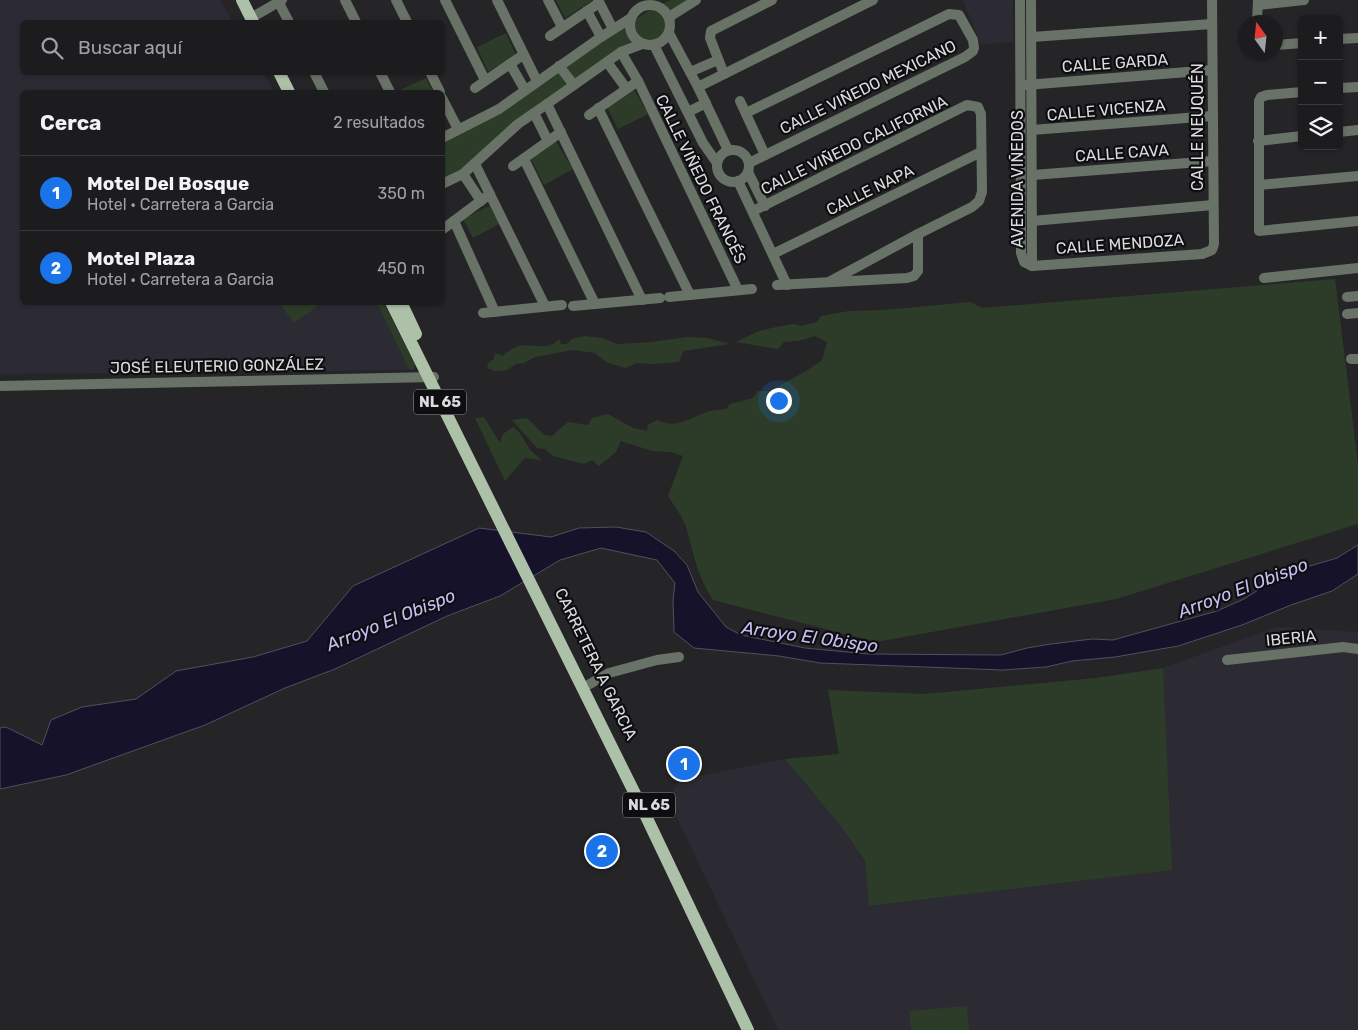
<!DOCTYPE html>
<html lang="es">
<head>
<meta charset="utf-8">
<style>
  body { margin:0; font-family:Rubik,sans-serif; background:#29292b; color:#f1f3f6 }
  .controls { position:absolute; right:15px; top:15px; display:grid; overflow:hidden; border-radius:8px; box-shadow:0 1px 4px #0004 }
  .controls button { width:45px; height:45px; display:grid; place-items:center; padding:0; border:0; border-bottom:1px solid #3a3a3c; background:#1c1c1e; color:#f1f3f6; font:25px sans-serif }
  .compass { position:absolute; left:1238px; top:15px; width:45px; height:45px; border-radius:50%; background:#1c1c1e; box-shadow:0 1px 4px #0004; rotate:345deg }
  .you { position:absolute; left:778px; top:400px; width:18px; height:18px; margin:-12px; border:4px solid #fff; border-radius:50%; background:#1a73e8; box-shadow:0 0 0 8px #1a73e833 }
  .badge { display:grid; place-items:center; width:32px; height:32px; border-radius:50%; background:#1a73e8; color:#fff; font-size:16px; font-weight:700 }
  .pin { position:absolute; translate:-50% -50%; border:2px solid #fff; box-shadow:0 1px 5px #0006 }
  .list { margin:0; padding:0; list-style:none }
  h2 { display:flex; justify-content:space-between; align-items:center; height:65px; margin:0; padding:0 20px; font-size:21px }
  h2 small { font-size:16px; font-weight:400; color:#a0a1a4 }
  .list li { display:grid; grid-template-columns:32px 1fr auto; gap:15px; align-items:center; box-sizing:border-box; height:75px; padding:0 20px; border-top:1px solid #3a3a3c }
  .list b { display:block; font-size:19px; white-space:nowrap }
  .list p { margin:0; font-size:16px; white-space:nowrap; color:#a0a1a4 }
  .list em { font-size:16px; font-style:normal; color:#a0a1a4 }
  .icon { flex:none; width:28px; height:28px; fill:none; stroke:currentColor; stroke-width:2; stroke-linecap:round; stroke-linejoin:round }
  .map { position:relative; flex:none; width:1358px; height:1030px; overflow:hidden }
  .search { position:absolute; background:#1c1c1e; box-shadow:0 1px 4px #0004; left:20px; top:20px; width:425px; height:55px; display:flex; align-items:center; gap:12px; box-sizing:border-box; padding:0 18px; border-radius:8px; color:#a0a1a4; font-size:19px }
  .panel { position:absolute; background:#1c1c1e; box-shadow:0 1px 4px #0004; left:20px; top:90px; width:425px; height:215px; border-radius:8px }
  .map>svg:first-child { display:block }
  .built { fill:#2c2b34 }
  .green { fill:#2d3c29 }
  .water { fill:#16122a; stroke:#514f60 }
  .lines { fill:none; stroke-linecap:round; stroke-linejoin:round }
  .minor { stroke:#697267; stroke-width:10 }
  .major { stroke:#adc1a9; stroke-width:12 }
  .labels { text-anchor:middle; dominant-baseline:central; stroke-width:4.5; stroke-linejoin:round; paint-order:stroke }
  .shield { fill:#0e0e10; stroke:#9e9ea0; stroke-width:1 }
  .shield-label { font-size:15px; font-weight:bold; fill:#dcdcde }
  .street-label { font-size:16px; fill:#dcdcde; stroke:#0e0e10 }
  .water-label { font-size:18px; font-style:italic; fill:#c5bff6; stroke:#0e0e10 }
</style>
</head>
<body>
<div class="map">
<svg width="1358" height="1030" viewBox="0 0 1358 1030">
  <rect width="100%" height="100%" fill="#252528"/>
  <g class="built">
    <path d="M0,0H220L233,22H22V72L262,73L275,92H22V302L378,303L410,370L0,374Z"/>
    <path d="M963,0H1013V42L981,44Z"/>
    <path d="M1277,627L1358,632V1030H778L668,799L680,780L785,759L840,825L865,862L870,906L1171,870L1163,668Z"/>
  </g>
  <g class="green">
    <path d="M556,0H592V1L565,18Z"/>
    <path d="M670,0H691L688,1L668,31L649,44L626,46L504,130L464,168L443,179V143L650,10Z"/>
    <path d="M506,33L516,55L488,72L477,47Z"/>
    <path d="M426,78L433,92H398V91Z"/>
    <path d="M632,86L648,114L618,129L606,105Z"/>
    <path d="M555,140L573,169L544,185L530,157Z"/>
    <path d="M489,206L499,224L473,238L463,219Z"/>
    <path d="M1335,279L1358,464V524L1116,599L876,642L713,600C698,578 694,555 687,530C683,517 675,507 668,496L683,456L671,452L652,451L621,441L616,452L599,466L592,460L584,464L553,456L545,449L537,448L512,420L527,418L544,435L552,436L568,422L588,425L592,418L608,414L633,428L647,431L648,425L657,420C679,430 690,417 710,411C715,410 720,410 726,409L730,404L753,398L758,391H769L772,396L778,393L775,388L808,370L822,360L827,342L815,336L798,341L784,342L778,349L736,342L759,331L776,327L794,324L800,326L817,322L821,316L849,311L884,310L971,302L982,308Z"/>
    <path d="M279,303H322L294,323Z"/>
    <path d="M377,303H384L415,365L414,369L410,370L408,367Z"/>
    <path d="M584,336L602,338L617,344L651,342L687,337L707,338L730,344L683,351L679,362L652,364L637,363L625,368L606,362L595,353L572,350L535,357L524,363L516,364L507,370L495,371L487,368L489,362L494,359L495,353L503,356C525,333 543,357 559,339L561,344H567L572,339Z"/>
    <path d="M484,417L500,443L503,434L513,427L519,432L531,451L542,460L525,458L505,481L475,418Z"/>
    <path d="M1163,668L1172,870L869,906L865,861L840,825L785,759L839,754L828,690L925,694L1096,678Z"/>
    <path d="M967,1006L969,1030H911L909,1011Z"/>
  </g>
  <path class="water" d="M616,527L646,532L674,551L687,565L698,592L726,627L741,635L805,648L868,654L1001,655L1027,648L1051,644L1092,639L1113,640L1217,611L1244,599L1283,574L1337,558L1358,545V574L1332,591L1291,605L1242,625L1178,646L1115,657L1072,661L1046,667L1003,670L820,663L779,656L694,648L674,632L673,600L675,583L657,560L601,548L560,560L500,596L447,616L335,669L285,688L205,725L66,775L0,789V728L6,727L42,745L51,720L82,707L136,699L176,671L253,657L307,641L353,586L479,528L551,537L579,528Z"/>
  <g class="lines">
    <g class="minor">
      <path d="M345,0L356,22"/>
      <path d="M396,0L407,22"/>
      <path d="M445,0L485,80"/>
      <path d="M497,0L537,81"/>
      <path d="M548,0L562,27"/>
      <path d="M598,0L613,29"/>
      <path d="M1020,0L1021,253L1024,262L1032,266L1202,254L1212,250L1214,244L1212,0"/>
      <path d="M1031,0L1032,266"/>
      <path d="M279,3L289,22"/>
      <circle cx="650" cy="25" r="20"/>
      <path d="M1258,5L1304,0"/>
      <path d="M587,11L601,37"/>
      <path d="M669,17L696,0"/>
      <path d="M251,18L282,0"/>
      <path d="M1257,22L1258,0"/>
      <path d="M669,33L698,87L728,150"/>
      <path d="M550,36L599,3"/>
      <path d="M1032,37L1212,24"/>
      <path d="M1339,39L1358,38"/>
      <path d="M654,45L703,143L717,163"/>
      <path d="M1276,45L1302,43"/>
      <path d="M621,52L638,81L738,290"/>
      <path d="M607,62L626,88"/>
      <path d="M510,64L525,90"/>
      <path d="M559,66L574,85"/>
      <path d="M314,72L324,92"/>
      <path d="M380,72L390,92"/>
      <path d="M430,72L440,92"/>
      <path d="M690,72L718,60"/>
      <path d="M724,74L710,38L711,31L772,0"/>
      <path d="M1026,85L1212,70"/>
      <path d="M698,87L873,0"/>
      <path d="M475,88L523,55"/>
      <path d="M1339,88L1358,87"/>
      <path d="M1302,92L1267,95L1261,97L1259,101V231L1358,221"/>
      <path d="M442,98L458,129"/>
      <path d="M740,101L765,155"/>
      <path d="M547,104L642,300"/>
      <path d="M598,108L690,295"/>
      <path d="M688,112L706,103"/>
      <path d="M534,113L548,141"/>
      <path d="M746,113L949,14L959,15L973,40L974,48L973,51L965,57L749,163"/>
      <path d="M589,115L638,81"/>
      <path d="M1032,130L1212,116"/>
      <path d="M1339,132L1358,130"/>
      <path d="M442,138L499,109L601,37L631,18"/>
      <path d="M1258,141L1302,136"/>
      <circle cx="733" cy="166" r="16"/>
      <path d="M524,159L595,304"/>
      <path d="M475,164L545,306"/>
      <path d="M513,166L561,132"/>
      <path d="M748,172L765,206"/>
      <path d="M463,174L481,201"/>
      <path d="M1033,175L1213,161"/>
      <path d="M738,181L787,285"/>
      <path d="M442,184L463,174L518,124L547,104L621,52L642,44"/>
      <path d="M1259,185L1358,176"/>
      <path d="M753,211L967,105L978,107L981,114L982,192L979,201L972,207L918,234L829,282"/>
      <path d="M454,221L495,312"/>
      <path d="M1032,221L1213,205"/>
      <path d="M443,229L490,194"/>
      <path d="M773,254L981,152"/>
      <path d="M1264,278L1358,268"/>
      <path d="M777,285L907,278L914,276L918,271V234"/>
      <path d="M669,297L752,289"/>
      <path d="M1347,297L1358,296"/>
      <path d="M573,306L660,298"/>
      <path d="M483,313L562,305"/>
      <path d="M1347,314L1358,313"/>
      <path d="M1351,359H1358"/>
      <path d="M0,386L434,377"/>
      <path d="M1227,660L1343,647L1358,649"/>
      <path d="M588,685L609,673L657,660L679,657"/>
    </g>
    <g class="major">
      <path d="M242,0L253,22"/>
      <path d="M279,72L289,92"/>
      <path d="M391,302L643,810L748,1030"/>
      <path d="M401,302L416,334"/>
    </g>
  </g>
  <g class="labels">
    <g class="shield">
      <rect x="414" y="389.5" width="52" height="25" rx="4"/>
      <rect x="623" y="792.5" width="52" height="25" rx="4"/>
    </g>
    <g class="shield-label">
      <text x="440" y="402">NL 65</text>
      <text x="649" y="805">NL 65</text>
    </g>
    <g class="street-label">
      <text transform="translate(1115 63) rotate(-4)">CALLE GARDA</text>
      <text transform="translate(868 87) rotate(-26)">CALLE VIÑEDO MEXICANO</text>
      <text transform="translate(1106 110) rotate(-5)">CALLE VICENZA</text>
      <text transform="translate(1197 127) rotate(-90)">CALLE NEUQUÉN</text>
      <text transform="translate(854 145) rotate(-26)">CALLE VIÑEDO CALIFORNIA</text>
      <text transform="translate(1122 153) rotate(-4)">CALLE CAVA</text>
      <text transform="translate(701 179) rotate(64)">CALLE VIÑEDO FRANCÉS</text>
      <text transform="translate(1017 179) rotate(-90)">AVENIDA VIÑEDOS</text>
      <text transform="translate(870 190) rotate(-26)">CALLE NAPA</text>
      <text transform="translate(1120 244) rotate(-4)">CALLE MENDOZA</text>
      <text transform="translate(217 366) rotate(-1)">JOSÉ ELEUTERIO GONZÁLEZ</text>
      <text transform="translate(1291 638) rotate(-6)">IBERIA</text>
      <text transform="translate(596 664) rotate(64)">CARRETERA A GARCIA</text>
    </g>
    <g class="water-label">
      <text transform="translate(1243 588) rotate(-21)">Arroyo El Obispo</text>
      <text transform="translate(391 620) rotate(-22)">Arroyo El Obispo</text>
      <text transform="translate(810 637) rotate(8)">Arroyo El Obispo</text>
    </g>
  </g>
</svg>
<div class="controls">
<button>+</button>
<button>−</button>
<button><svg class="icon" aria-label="layers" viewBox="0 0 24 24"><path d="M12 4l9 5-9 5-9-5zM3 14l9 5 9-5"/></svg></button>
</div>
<svg class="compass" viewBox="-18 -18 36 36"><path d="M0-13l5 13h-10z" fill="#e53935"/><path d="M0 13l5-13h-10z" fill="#a0a1a4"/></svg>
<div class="you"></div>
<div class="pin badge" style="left:684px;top:764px">1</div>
<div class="pin badge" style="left:602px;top:851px">2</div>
<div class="search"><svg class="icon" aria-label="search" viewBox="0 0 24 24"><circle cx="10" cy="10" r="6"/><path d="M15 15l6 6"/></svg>Buscar aquí</div>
<section class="panel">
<h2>Cerca<small>2 resultados</small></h2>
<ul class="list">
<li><span class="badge">1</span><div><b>Motel Del Bosque</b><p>Hotel · Carretera a Garcia</p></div><em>350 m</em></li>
<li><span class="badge">2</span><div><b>Motel Plaza</b><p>Hotel · Carretera a Garcia</p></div><em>450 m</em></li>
</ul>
</section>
</div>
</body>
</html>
